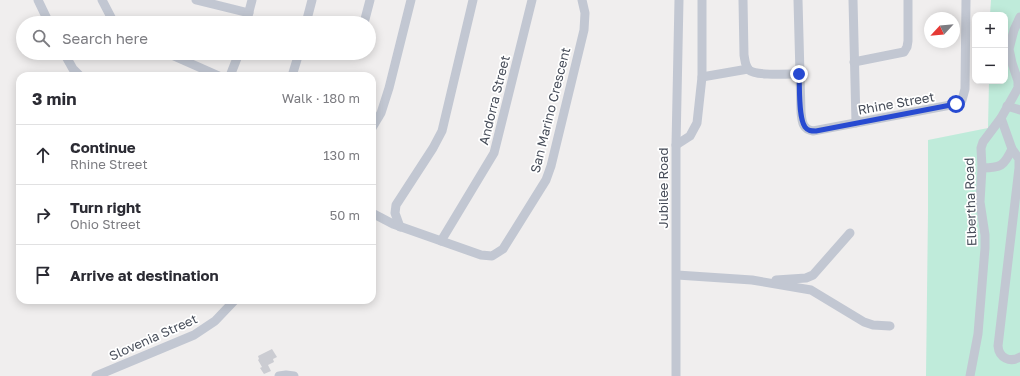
<!DOCTYPE html>
<html lang="en">
<head>
<meta charset="utf-8">
<style>
  body { margin:0; font-family:"Golos Text",sans-serif; background:#f2f2f3; color:#2b2b33 }
  .controls { position:absolute; right:12px; top:12px; display:grid; overflow:hidden; border-radius:8px; box-shadow:0 2px 10px #0003 }
  .controls button { width:36px; height:36px; display:grid; place-items:center; padding:0; border:0; border-bottom:1px solid #e1e1e2; background:#fff; color:#2b2b33; font:20px sans-serif }
  .compass { position:absolute; left:924px; top:12px; width:36px; height:36px; border-radius:50%; background:#fff; box-shadow:0 2px 10px #0003; rotate:244deg }
  .stop { position:absolute; width:12px; height:12px; margin:-9px; border:3px solid #274ad1; border-radius:50%; background:#fff }
  .stop.end { background:#274ad1; border-color:#fff; box-shadow:0 1px 4px #0008 }
  .list { margin:0; padding:0; list-style:none }
  h2 { display:flex; justify-content:space-between; align-items:center; height:52px; margin:0; padding:0 16px; font-size:17px }
  h2 small { font-size:13px; font-weight:400; color:#7c7c81 }
  .list li { display:grid; grid-template-columns:26px 1fr auto; gap:12px; align-items:center; box-sizing:border-box; height:60px; padding:0 16px; border-top:1px solid #e1e1e2 }
  .list b { display:block; font-size:15px; white-space:nowrap }
  .list p { margin:0; font-size:13px; white-space:nowrap; color:#7c7c81 }
  .list em { font-size:13px; font-style:normal; color:#7c7c81 }
  .icon { flex:none; width:22px; height:22px; fill:none; stroke:currentColor; stroke-width:2; stroke-linecap:round; stroke-linejoin:round }
  .map { position:relative; flex:none; width:1020px; height:376px; overflow:hidden }
  .search { position:absolute; background:#fff; box-shadow:0 2px 10px #0003; left:16px; top:16px; width:360px; height:44px; display:flex; align-items:center; gap:10px; box-sizing:border-box; padding:0 14px; border-radius:22px; color:#7c7c81; font-size:15px }
  .panel { position:absolute; background:#fff; box-shadow:0 2px 10px #0003; left:16px; top:72px; width:360px; height:232px; border-radius:12px }
  .map>svg:first-child { display:block }
  .green { fill:#bfebda }
  .building { fill:#cbccd2 }
  .lines { fill:none; stroke-linecap:round; stroke-linejoin:round }
  .minor { stroke:#c2c7d2; stroke-width:9 }
  .route { stroke:#274ad1; stroke-width:5 }
  .labels { text-anchor:middle; dominant-baseline:central; stroke-width:3.5; stroke-linejoin:round; paint-order:stroke }
  .street-label { font-size:13px; fill:#474d59; stroke:#fff }
</style>
</head>
<body>
<div class="map">
<svg width="1020" height="376" viewBox="0 0 1020 376">
  <rect width="100%" height="100%" fill="#f0eeee"/>
  <path class="green" d="M991,0H1020V376H926L928,212V140L988,128L989,81H1005V15H990Z"/>
  <path class="building" d="M272,349L277,357L273,359L274,362L268,365L271,371L264,374L260,368L262,367L258,360L259,359L258,356Z"/>
  <g class="lines">
    <g class="minor">
      <path d="M38,0L49,23"/>
      <path d="M102,0L114,23"/>
      <path d="M196,0L249,13"/>
      <path d="M743,0L744,55C745,60 745,66 749,70C755,76 789,74 799,74"/>
      <path d="M798,0L801,112C802,121 802,129 813,131L956,104L962,100L965,89L966,0"/>
      <path d="M853,0L856,123"/>
      <path d="M246,23L252,0"/>
      <path d="M306,23L312,0"/>
      <path d="M364,23L370,0"/>
      <path d="M64,53L73,69L80,76"/>
      <path d="M167,53L219,76"/>
      <path d="M854,62L904,52L907,47L908,41V0"/>
      <path d="M230,76L239,53"/>
      <path d="M292,76L299,53"/>
      <path d="M702,77L748,69"/>
      <path d="M1007,106L1020,110"/>
      <path d="M1001,118L1012,149L1019,159V168L998,346C999,358 1010,363 1020,357"/>
      <path d="M372,128L381,113L389,88L411,0"/>
      <path d="M676,145L690,136L697,123L702,77V0"/>
      <path d="M982,168C1001,168 1004,166 1012,149"/>
      <path d="M372,213L393,224L481,255L492,256L503,249L546,180L551,166L584,30L585,13L582,0"/>
      <path d="M400,227L395,213L396,205L433,148L442,131L473,0"/>
      <path d="M441,241L494,153L532,0"/>
      <path d="M677,275L752,280L811,290L864,322L873,325L890,326"/>
      <path d="M776,280L806,278L813,275L850,233"/>
      <path d="M96,376L194,335L215,321L235,300"/>
      <path d="M279,376L286,375L294,376"/>
      <path d="M676,376V145L679,0"/>
      <path d="M970,376L978,334L985,248V235L980,202L982,168L981,148L983,142L1001,118L1018,88V81L1012,63L1009,49L1014,30L1020,17"/>
    </g>
  </g>
  <g class="lines">
    <path class="route" d="M799,74C800,87 798,117 805,127C808,131 811,131 816,131L956,104"/>
  </g>
  <g class="labels">
    <g class="street-label">
      <text transform="translate(494 100) rotate(-76)">Andorra Street</text>
      <text transform="translate(896 103) rotate(-10)">Rhine Street</text>
      <text transform="translate(550 110) rotate(-76)">San Marino Crescent</text>
      <text transform="translate(663 188) rotate(-90)">Jubilee Road</text>
      <text transform="translate(970 202) rotate(-92)">Elbertha Road</text>
      <text transform="translate(153 337) rotate(-24)">Slovenia Street</text>
    </g>
  </g>
</svg>
<div class="controls">
<button>+</button>
<button>−</button>
</div>
<svg class="compass" viewBox="-18 -18 36 36"><path d="M0-13l5 13h-10z" fill="#e53935"/><path d="M0 13l5-13h-10z" fill="#7c7c81"/></svg>
<div class="stop" style="left:956px;top:104px"></div>
<div class="stop end" style="left:799px;top:74px"></div>
<div class="search"><svg class="icon" aria-label="search" viewBox="0 0 24 24"><circle cx="10" cy="10" r="6"/><path d="M15 15l6 6"/></svg>Search here</div>
<section class="panel">
<h2>3 min<small>Walk · 180 m</small></h2>
<ul class="list">
<li><svg class="icon" aria-label="ahead" viewBox="0 0 24 24"><path d="M12 20V5M6 11l6-6 6 6"/></svg><div><b>Continue</b><p>Rhine Street</p></div><em>130 m</em></li>
<li><svg class="icon" aria-label="right" viewBox="0 0 24 24"><path d="M7 20v-9h11M14 6l5 5-5 5"/></svg><div><b>Turn right</b><p>Ohio Street</p></div><em>50 m</em></li>
<li><svg class="icon" aria-label="arrive" viewBox="0 0 24 24"><path d="M6 21V4h12l-3 4 3 4H6"/></svg><div><b>Arrive at destination</b></div></li>
</ul>
</section>
</div>
</body>
</html>
